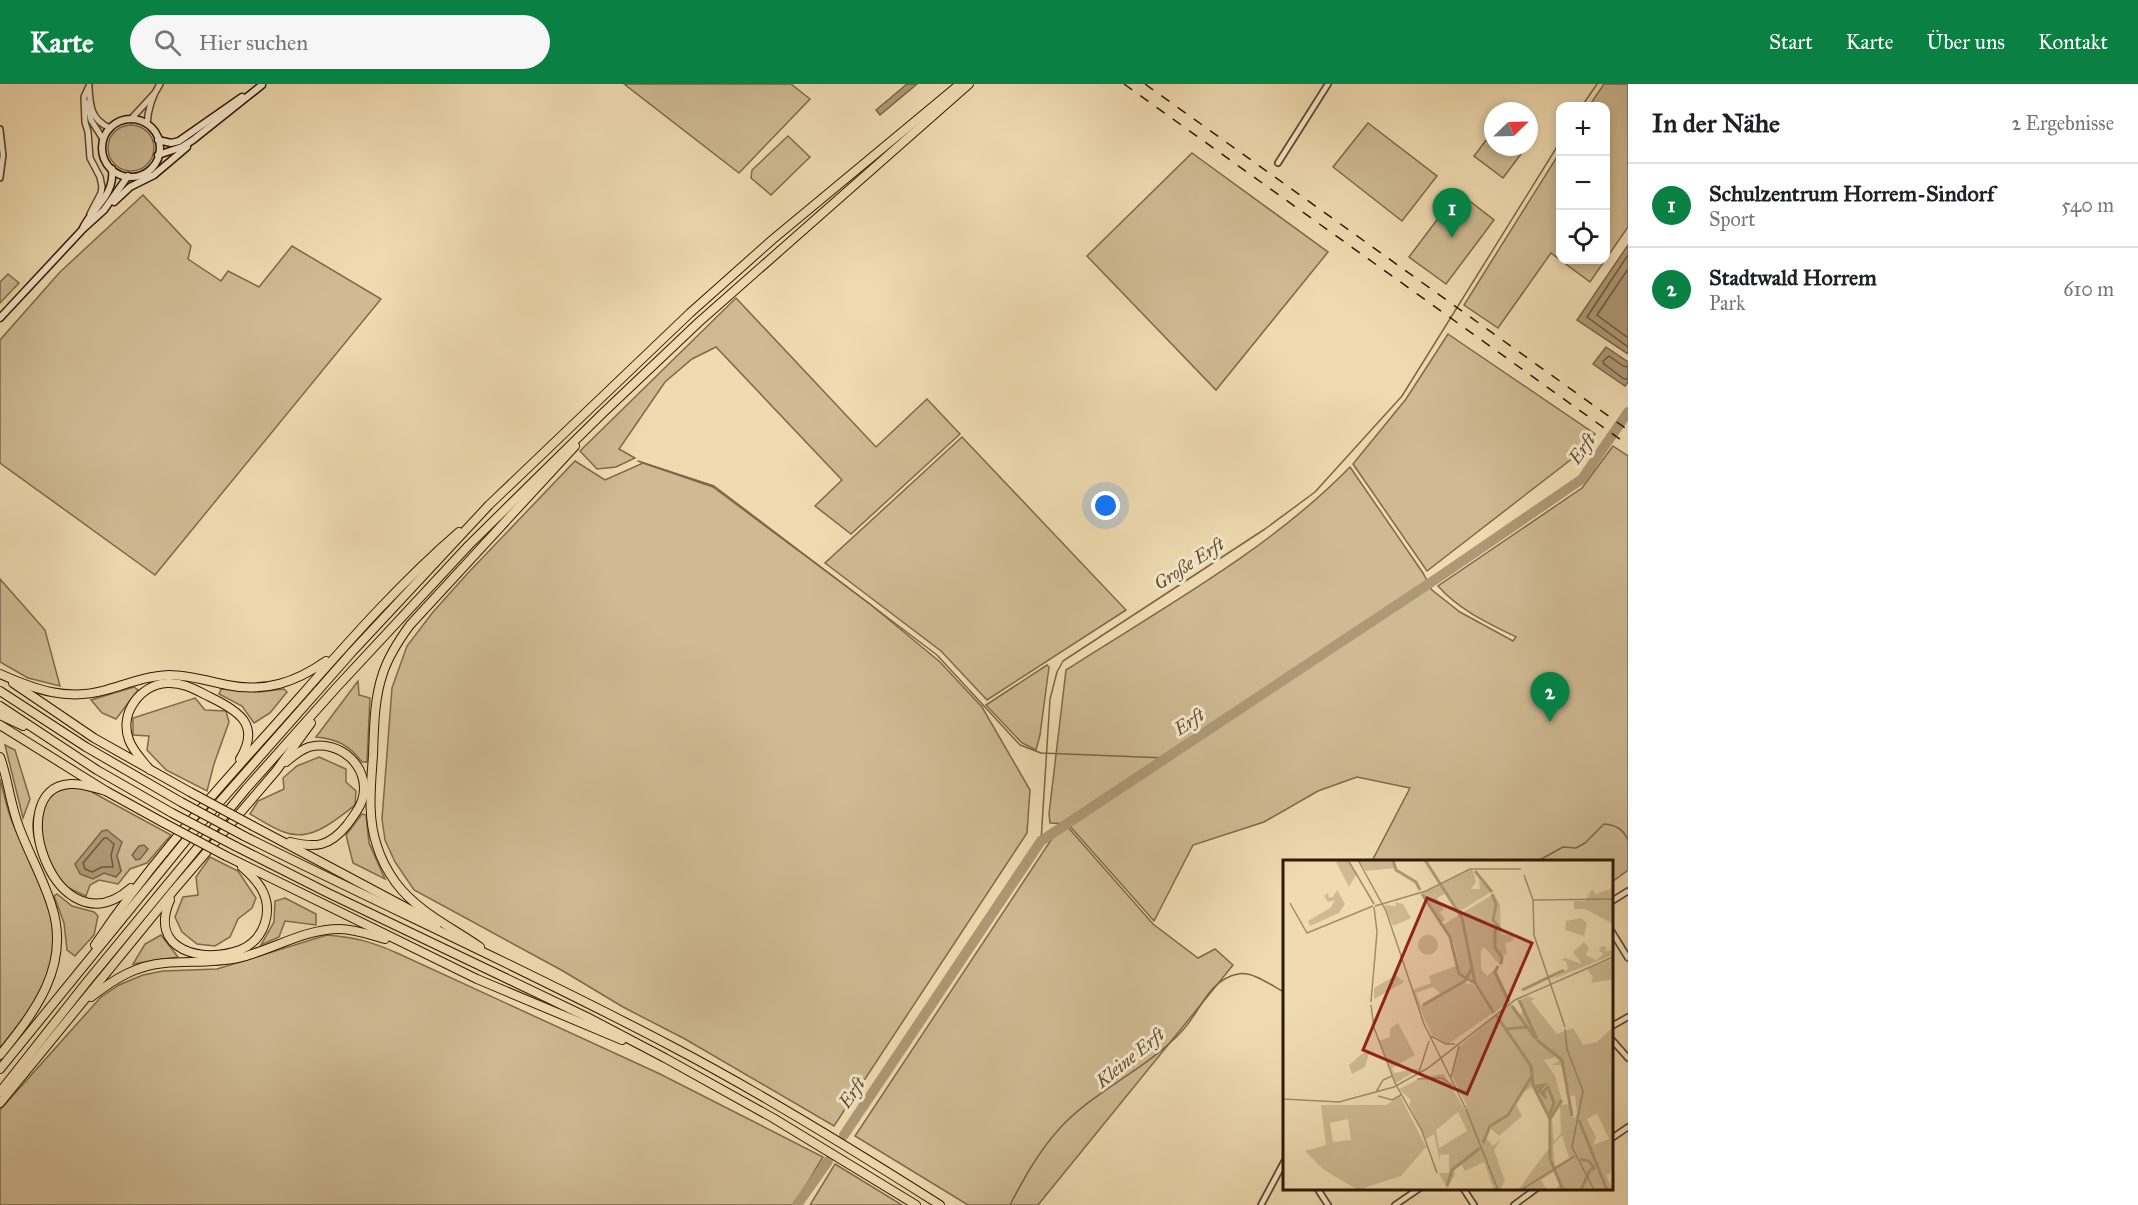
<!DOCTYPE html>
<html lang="de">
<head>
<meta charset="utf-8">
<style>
  body { margin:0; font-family:"IM FELL Great Primer",serif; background:#f6f6f6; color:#202124 }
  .controls { position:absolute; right:18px; top:18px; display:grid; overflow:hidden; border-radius:12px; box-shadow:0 3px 9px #0003 }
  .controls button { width:54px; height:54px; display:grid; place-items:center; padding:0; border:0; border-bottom:2px solid #e0e0e0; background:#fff; color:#202124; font:30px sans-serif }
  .compass { position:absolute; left:1484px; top:18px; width:54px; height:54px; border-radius:50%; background:#fff; box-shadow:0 3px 9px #0003; rotate:67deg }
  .you { position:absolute; left:1106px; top:422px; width:21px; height:21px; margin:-15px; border:4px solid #fff; border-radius:50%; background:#1a73e8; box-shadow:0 0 0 9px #1a73e833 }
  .badge { display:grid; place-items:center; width:39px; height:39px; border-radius:50%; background:#0b8043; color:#fff; font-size:20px; font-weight:700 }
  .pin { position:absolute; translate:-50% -50px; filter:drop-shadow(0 2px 3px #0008) }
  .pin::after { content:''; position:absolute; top:32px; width:21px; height:18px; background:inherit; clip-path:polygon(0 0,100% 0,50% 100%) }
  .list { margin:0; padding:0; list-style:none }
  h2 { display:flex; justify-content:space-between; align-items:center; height:78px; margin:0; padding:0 24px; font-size:26px }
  h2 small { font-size:20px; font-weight:400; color:#757577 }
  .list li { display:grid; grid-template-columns:39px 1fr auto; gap:18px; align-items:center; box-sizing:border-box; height:84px; padding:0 24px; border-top:2px solid #e0e0e0 }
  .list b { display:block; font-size:22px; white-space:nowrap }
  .list p { margin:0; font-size:20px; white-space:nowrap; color:#757577 }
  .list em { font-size:20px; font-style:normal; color:#757577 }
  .icon { flex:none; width:33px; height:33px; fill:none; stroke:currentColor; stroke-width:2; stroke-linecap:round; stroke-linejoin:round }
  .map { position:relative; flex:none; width:1628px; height:1121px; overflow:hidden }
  header { display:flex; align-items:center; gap:36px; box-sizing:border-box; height:84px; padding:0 30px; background:#0b8043; color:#fff }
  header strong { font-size:28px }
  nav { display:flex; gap:33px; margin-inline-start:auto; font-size:21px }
  .search { width:420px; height:54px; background:#f6f6f6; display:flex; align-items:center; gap:15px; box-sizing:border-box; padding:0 21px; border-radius:33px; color:#757577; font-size:22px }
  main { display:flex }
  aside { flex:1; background:#fff }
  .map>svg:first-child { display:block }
  .green { fill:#cfba93; stroke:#7e694b; stroke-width:1.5; fill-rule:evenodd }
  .water { fill:#ae9976; stroke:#7a6548; stroke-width:1.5 }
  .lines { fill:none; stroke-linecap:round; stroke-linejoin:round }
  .shore { stroke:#6e583c; stroke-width:1.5 }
  .stream { stroke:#7a6548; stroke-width:1.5 }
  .river { stroke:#ae9976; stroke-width:10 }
  .minor-casing { stroke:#5e492e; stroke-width:8 }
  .tertiary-casing { stroke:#5e492e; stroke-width:8 }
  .secondary-casing { stroke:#2d1803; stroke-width:9 }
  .motorway-casing { stroke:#2d1803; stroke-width:10 }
  .minor { stroke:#f5e8cc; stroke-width:4.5 }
  .tertiary { stroke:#f5e8cc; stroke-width:5 }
  .secondary { stroke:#f5e8cc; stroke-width:6 }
  .motorway { stroke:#f0dbb1; stroke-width:8 }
  .rail { stroke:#2d1803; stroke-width:1.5; stroke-dasharray:10 10; stroke-linecap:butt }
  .motorway-bridge-casing { stroke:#2d1803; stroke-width:10; stroke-linecap:butt }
  .motorway-bridge { stroke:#f0dbb1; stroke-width:8 }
  .labels { text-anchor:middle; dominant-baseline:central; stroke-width:6; stroke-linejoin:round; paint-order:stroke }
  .water-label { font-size:18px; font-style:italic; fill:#614c31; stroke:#f5e8cc }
  .inset-river { fill:none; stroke:#ae9976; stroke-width:3 }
  .inset-road { fill:none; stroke:#a28d6b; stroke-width:1.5 }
  .view { fill:#8f2418; fill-opacity:0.15; stroke:#8f2418; stroke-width:3 }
  .inset-edge { fill:none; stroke:#2d1803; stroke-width:3 }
</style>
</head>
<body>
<header>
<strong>Karte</strong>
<div class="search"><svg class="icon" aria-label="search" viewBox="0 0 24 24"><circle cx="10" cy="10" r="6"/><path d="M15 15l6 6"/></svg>Hier suchen</div>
<nav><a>Start</a><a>Karte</a><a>Über uns</a><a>Kontakt</a></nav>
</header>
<main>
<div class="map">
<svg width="1628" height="1121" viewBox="0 0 1628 1121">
  <rect width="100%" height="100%" fill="#f0dbb1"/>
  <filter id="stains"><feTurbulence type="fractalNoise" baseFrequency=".00333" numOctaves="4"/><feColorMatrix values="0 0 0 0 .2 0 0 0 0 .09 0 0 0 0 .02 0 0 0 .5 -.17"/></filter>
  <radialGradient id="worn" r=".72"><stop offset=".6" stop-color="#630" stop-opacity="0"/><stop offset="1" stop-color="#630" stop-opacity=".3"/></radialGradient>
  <g class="green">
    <path d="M624,0H791L810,15L739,89Z"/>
    <path d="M1604,0H1628V143L1590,198L1551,169L1498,244L1464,221L1560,68V176H1606V22H1589Z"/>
    <path d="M1368,39L1437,92L1402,137L1333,83Z"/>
    <circle cx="131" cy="64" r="23"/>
    <path d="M1493,47V63H1521L1524,66L1503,94L1474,72Z"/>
    <path d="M788,52L810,73L771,111L751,94L752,86Z"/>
    <path d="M1192,69L1328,168L1216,306L1087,172Z"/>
    <path d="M1458,108L1494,136L1446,200L1409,173Z"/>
    <path d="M143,111L191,162L188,175L221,197L228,187L259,203L292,162L381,215L155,491L0,379V256L60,188Z"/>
    <path d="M8,190L19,199L0,219V198Z"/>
    <path d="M736,214L876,363L927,315L960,350L851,450L815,422L842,396L716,263L692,275L665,298L619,365L635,374L616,383L597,385L580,367Z"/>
    <path d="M1448,250L1595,350L1582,367L1427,487L1353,380L1406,315Z"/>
    <path d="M962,353L1126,526L987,616L941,567L825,479Z"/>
    <path d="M1613,362L1628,372V786L1612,798V778L1372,777L1410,704L1357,693L1318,707L1264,738L1193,761L1154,837L1068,740L1050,739L1049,730L1066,586C1164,523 1269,466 1350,383L1423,489L1432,506L1460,528L1513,557L1516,553C1488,539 1459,526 1438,502L1582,404Z"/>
    <path d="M575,377L605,396L643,379L713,403L870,520L940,578L982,623L1030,706L1027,749L834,1042L685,955L623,923L563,887L414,806L395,778L385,756L382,735L392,604L407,562L433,528L467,490Z"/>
    <path d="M0,495L45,546L60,602L28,594L0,578Z"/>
    <path d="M1047,581L1049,583L1040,651L1036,666L1022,659L986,621Z"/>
    <path d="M358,597L359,611L370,614L367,678H362C349,661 337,655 316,653Z"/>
    <path d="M134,603L138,606L116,635L102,629L91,616Z"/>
    <path d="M221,605L259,608L284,605L287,608L270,629L254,639L242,622L219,610Z"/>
    <path d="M195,614L205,626L226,627L229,638L214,680L207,707L166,686L147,666L149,652L133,651V634Z"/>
    <path d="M5,661L15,666L30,715L23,734Z"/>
    <path d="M319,673L346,685V698L356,707L355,721C336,736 310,759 284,748C272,744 261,736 250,730L258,717L284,705L283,694L297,682Z"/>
    <path d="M0,695C4,710 7,726 13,740C36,795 74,848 41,909C30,928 14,946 0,964Z"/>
    <path d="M79,701L171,751L147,779L130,785L118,800L99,796L90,801L86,812C75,807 62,802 54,792C34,768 18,725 56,708C63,705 72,703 79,701ZM117,772L121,787L116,793L104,789Z"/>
    <path d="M362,730L366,731L369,759L385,795L353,779L346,751Z"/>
    <path d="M1066,741L1153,840L1198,874L1215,865L1233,881L1038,1121H968L855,1052L1053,753Z"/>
    <path d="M210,773L238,787L256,814L252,824L238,835L230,853L215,862L197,860L182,848L175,833L183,813L198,811L196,793Z"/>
    <path d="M57,810L72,822L94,828L98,832L94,851L75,872L67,866L64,839L54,812Z"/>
    <path d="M285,814L316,830V841L285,837L279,853L261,861L274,838L275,817Z"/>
    <path d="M161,851L178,873L133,880L145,860Z"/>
    <path d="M327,851C355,853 372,858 397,869L660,990L823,1073L794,1121H0V1026L101,913L119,901L143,891L163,887L217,885Z"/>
    <path d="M835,1080L902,1121H810Z"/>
  </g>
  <g class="water">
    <path d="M907,0H917L880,31L876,26Z"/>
    <path d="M1628,161V270L1577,236Z"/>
    <path d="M1606,263L1628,278V298L1625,302L1593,280Z"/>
    <path d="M107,746L122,758L117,772L121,787L116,793L104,789L93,795L80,790L75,780L102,747Z"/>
    <path d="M144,761L148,765L140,775L136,776L132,771L139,762Z"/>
  </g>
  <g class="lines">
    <g class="shore">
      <path d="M1628,171L1587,233L1628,263"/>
      <path d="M1628,185L1597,231L1628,254"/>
      <path d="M1628,283L1623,282L1609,272L1603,277L1604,280L1624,295H1628"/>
      <path d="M104,754H107L114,760L111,771L113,783H102L92,788L85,785L83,779Z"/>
    </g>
    <g class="stream">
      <path d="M1582,22L1597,0"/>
      <path d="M638,377L714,402L937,571L1020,661L1041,669L1166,674"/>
      <path d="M1041,757L1050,615L1057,588L1063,577L1265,445L1315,408L1402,312L1560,58"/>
      <path d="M1536,778L1563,763L1576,764L1585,759L1604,740C1616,741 1623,745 1628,756"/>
      <path d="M1010,1121C1024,1094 1039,1067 1060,1044C1095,1006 1146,986 1182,947C1201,927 1208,896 1238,890C1253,887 1272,902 1284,908"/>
    </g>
    <g class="river">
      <path d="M844,1051L1041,757L1439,493L1582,395L1628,328"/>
      <path d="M797,1121L828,1077"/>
    </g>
    <defs>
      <g id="minor">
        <path d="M0,45L3,71L0,94"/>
        <path d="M1278,79L1328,0"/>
        <path d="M1612,817L1628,807"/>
        <path d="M1612,848L1628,874"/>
        <path d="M1612,942L1628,933"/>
        <path d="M1612,956L1628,974"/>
        <path d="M1612,1054L1628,1043"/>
        <path d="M1317,1104L1328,1121"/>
        <path d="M1463,1104L1474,1121"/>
        <path d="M1261,1121L1284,1078"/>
        <path d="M1395,1121L1420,1104"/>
        <path d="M1514,1121L1537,1104"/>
      </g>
      <g id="tertiary">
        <path d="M89,2L84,13L85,38L88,48L90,74L100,93L102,103L101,109L90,130"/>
        <path d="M89,4C90,22 91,36 110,44"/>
        <path d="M87,19L91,36L103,55"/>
        <path d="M131,35L154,10"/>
        <path d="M147,40C148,26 152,12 160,0"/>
      </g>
      <g id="secondary">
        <circle cx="131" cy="64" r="29"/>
        <path d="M158,56L171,59L179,57L242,13"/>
        <path d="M158,71L182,63L193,56L262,1"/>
        <path d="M114,118L130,103L154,91L187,63"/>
        <path d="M83,144C93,123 115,112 112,85"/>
        <path d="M0,234L83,145L104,126L128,92"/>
      </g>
      <g id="motorway">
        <path d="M0,590C36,606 67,617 106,606C127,600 147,592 169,591C189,591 208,597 227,601C265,609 296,598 326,577"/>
        <path d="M13,599L94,654L190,708"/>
        <path d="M0,607L86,663L181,718"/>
        <path d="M0,622L97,686L172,729"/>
        <path d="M0,631L23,642"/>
        <path d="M0,641L106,707L164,739"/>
        <path d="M0,673C8,695 10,720 19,743C29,770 44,796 52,823C71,882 34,929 0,971"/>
        <path d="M286,678C293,672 300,666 309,663C339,655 370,682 363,713C361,724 353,732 347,741C329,763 316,764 290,758"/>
        <path d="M150,686C142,676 133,667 129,656C119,629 140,601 167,599C183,598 196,606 210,613C239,627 261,641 240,675"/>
        <path d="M106,707C94,704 82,699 70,700C0,704 56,870 131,804"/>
        <path d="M253,742L437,840"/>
        <path d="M244,752C386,823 531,888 671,962C763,1010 852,1065 940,1121"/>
        <path d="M235,762L328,809L587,933L665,974L773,1034L916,1121"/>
        <path d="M226,772L477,895L622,956"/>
        <path d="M170,816C148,866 202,880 240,866C265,856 274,826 261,804C256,796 249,789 242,783"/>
        <path d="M95,861C144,788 200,725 258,660C324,587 385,512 459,448"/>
        <path d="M480,863C451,843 417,827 396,799C388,788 381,775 377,762C367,733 371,701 373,671C374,644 374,615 383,589C389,571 399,556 410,541L575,362"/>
        <path d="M91,913C113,896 136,881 165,879C189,877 214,879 238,874C273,866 303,845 340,845C355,845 370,851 385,855"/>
        <path d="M0,985L188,754L352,568L489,421L690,229L772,156L960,0"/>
        <path d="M0,1008L86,899L246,705L336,604L469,461L603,329L699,238L969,0"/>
        <path d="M0,1019L174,806L276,687L311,639"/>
      </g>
    </defs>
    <use href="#minor" class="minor-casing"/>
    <use href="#tertiary" class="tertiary-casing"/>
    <use href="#secondary" class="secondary-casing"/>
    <use href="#motorway" class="motorway-casing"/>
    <use href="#minor" class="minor"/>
    <use href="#tertiary" class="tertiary"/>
    <use href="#secondary" class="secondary"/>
    <use href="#motorway" class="motorway"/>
    <g class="rail">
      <path d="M1124,0L1628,361"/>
      <path d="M1145,0L1628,346"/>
    </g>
    <defs>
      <g id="motorway-bridge">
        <path d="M190,708L253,742"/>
        <path d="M181,718L244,752"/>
        <path d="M172,729L235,762"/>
        <path d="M164,739L226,772"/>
      </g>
    </defs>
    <use href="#motorway-bridge" class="motorway-bridge-casing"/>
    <use href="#motorway-bridge" class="motorway-bridge"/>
  </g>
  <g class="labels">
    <g class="water-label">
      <text transform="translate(1582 365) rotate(-55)">Erft</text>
      <text transform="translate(1189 480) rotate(-33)">Große Erft</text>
      <text transform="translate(1189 638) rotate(-34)">Erft</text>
      <text transform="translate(1130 974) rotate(-39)">Kleine Erft</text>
      <text transform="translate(852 1009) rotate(-56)">Erft</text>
    </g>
  </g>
  <g transform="translate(1283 776)">
    <rect width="330" height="330" fill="#f0dbb1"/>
    <path d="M52,0H64L74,13L66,27ZM75,0H110L112,8L83,11ZM189,9L193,22L188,29H197L196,20L209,31L176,52L158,25L163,33L154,38L161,50L157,52L162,60L158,62L139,33ZM330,28V64L302,49H291V41H302L309,29L313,34ZM54,30L62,44L56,53L27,66L25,61L47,48L52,40L45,42L41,36L45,33L46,38L50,37ZM211,34L217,45L218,74L230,76V81L222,83L224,94L219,95L218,106L201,87L198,91V109L204,116L211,110L227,141L212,152L191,120L177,114L171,83L160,65L176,55L183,76L177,54ZM112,42L120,44L128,58L110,66L101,45L113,46ZM298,58L304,63L301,76L282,70L283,61ZM135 85a10 10 0 1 1 20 0a10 10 0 1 1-20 0ZM301,82L306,88L303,95L313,100L321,94L316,91L318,86L324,87L322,91L330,90V95L267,120L285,109L283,101L278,100L282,98L299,104L290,92ZM330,99V119L308,123L310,117L304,109ZM173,106L175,115L183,120L178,123L190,124L210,153L165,184L148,174L129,130L148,123L146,116ZM150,127L157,133L138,146L133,133ZM113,115L121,122L91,139V128ZM244,136L252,139L248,141L274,174L290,168L300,185L314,182L330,167V301L327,314L323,315L330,330H270L277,325L271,312L258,320L264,330H235L266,288L267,300L272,311L268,296L269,260L271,282L278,273L277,245L288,244V256L292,258L294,253L292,235L288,236L278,205H269L276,201L273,197L261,200L272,216L279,241L266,258L249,227L239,233L233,244L239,256L216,276L207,268L203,278L210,286L218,279L211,290L222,321L217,330H211L201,302L182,311L179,305L171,309L172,315L164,328L156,313H166V294L157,295V301L151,274L143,279L126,245L128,240L116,229L139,217L161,214L180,247L184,246L169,216L176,187L212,156L229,178L213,155L228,144L237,155L240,149L237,141ZM175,252L184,271L156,288L153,270ZM314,253L326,279L310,285L313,277L304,259ZM279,275L286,298L272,306L270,285ZM115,163L132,195L109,208L111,213L138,208L113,223L96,181L107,177V169ZM80,193H86L82,207L69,214L66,205ZM117,236L143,287L118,316L75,330L41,310L22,291L43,285L38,245H103ZM65,259L68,280L50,282L47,263Z" fill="#cfba93" fill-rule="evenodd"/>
    <path class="inset-river" d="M110,0L113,10L133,22L137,30M142,0L179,58L192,123L211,153M192,11L209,32M139,34L167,77L176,114L192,123M209,34L213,44L210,60L216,67L212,70V88L219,97L218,104M215,106L212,112L226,142M239,130L281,110M236,140L254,179M140,145L182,121L189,108M229,146L252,178M213,155L248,206L250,225L267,259V299L280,330M222,169L245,167M254,180L279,200L289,256M251,227L261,225L256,230L263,238L260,232L265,227L271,243L266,256M267,259L279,240M296,260L324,330M200,283L207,266L225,255L249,216M297,299L306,301L311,308L308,310M164,326L169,310L197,288M298,330L307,310"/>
    <path class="inset-road" d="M65,0L91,44M75,0L103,51L141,164L182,247M241,15L250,40L251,75L282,167M250,40L330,39M7,43L24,73L90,46M92,46L143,31L187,9H238M88,142L94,72L91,47M88,145L91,168M90,165L112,223L139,271L154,313M282,169L284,189L300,231L289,287L311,330M148,176L163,184H172M136,212L146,181M168,217L176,186M134,219L159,218L169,225M93,232L100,220L109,216M95,236L109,240L118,235M0,239L56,242L111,227L145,208L232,140L330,97M183,249L215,330M238,330L292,296"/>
    <path class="view" d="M144,38L249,83L184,234L80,190Z"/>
    <rect width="330" height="330" class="inset-edge"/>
  </g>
  <rect width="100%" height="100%" filter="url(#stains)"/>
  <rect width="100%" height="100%" fill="url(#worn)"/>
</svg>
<div class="controls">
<button>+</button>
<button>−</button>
<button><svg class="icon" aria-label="locate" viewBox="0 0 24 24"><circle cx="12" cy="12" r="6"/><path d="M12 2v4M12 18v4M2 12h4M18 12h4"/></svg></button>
</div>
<svg class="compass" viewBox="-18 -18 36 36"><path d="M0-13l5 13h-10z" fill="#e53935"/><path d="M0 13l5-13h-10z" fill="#757577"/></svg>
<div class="you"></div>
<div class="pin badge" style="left:1452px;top:154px">1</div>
<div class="pin badge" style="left:1550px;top:638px">2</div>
</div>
<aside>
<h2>In der Nähe<small>2 Ergebnisse</small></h2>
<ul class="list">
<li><span class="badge">1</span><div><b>Schulzentrum Horrem-Sindorf</b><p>Sport</p></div><em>540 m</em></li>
<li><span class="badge">2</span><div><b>Stadtwald Horrem</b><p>Park</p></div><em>610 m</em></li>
</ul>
</aside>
</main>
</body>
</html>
